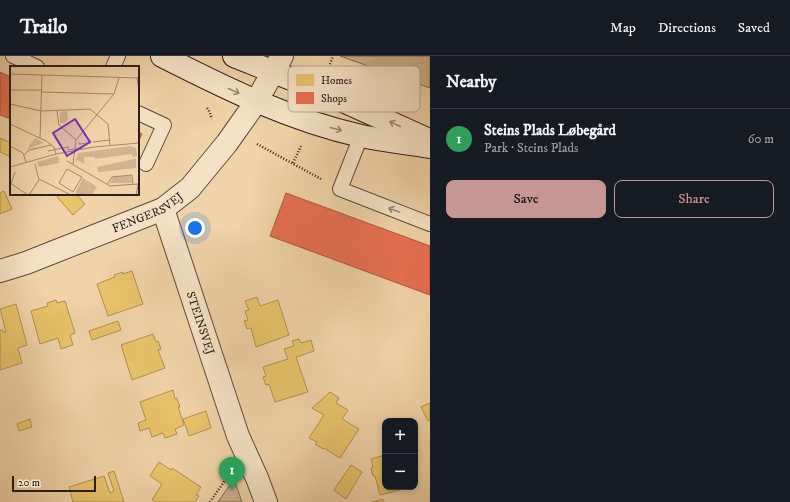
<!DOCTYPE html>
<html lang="en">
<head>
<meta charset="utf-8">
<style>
  body { margin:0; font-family:"IM FELL DW Pica",serif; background:#20242c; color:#f1f3f6 }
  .controls { position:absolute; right:12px; bottom:12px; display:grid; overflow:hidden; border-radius:8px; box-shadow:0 2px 6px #0003 }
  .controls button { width:36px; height:36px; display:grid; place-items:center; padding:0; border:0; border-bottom:1px solid #363941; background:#171b24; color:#f1f3f6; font:20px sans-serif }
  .scale { position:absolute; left:12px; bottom:10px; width:84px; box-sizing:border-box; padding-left:4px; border:2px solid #2b1d17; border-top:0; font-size:11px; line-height:14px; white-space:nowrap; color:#2b1d17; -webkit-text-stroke:3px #f5e2c6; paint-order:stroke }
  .you { position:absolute; left:195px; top:172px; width:14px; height:14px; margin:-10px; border:3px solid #fff; border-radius:50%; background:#1a73e8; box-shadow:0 0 0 6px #1a73e833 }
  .badge { display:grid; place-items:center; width:26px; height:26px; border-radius:50%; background:#c59692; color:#fff; font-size:13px; font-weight:700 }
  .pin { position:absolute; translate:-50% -33px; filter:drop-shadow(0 1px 2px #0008) }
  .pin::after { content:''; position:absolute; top:21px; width:14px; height:12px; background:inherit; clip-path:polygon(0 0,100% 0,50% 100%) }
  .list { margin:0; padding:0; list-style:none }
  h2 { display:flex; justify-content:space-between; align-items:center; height:52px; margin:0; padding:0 16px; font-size:17px }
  h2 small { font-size:13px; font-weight:400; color:#9ea1a6 }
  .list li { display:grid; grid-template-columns:26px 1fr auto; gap:12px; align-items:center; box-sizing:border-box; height:60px; padding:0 16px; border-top:1px solid #363941 }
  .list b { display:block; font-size:15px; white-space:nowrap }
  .list p { margin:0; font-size:13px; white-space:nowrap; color:#9ea1a6 }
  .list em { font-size:13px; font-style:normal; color:#9ea1a6 }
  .actions { display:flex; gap:8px; padding:12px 16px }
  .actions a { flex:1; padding:9px 0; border:1px solid #c59692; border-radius:8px; text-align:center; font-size:14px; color:#c59692 }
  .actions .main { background:#c59692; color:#111 }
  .map { position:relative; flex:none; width:430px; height:446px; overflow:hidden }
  header { display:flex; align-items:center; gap:24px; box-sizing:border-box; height:56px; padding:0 20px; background:#171b24; border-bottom:1px solid #363941 }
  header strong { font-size:19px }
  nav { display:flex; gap:22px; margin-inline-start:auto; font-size:14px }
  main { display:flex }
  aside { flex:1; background:#171b24 }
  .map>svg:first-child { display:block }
  .green { fill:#cfb48f; stroke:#7d6853 }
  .homes { fill:#e9c46a; stroke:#b09251 }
  .shops { fill:#e76f51; stroke:#af5640 }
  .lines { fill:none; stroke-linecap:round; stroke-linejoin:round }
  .lane-casing { stroke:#5c4a3b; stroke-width:16 }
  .street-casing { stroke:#5c4a3b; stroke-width:24 }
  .secondary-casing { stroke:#2b1d17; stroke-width:24 }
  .path { stroke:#2b1d17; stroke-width:2.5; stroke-dasharray:1 2; stroke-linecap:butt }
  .lane { stroke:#f5e2c6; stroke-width:14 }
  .street { stroke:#f5e2c6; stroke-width:22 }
  .secondary { stroke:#f5e2c6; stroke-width:22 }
  .oneway { stroke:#9a8977 }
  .labels { text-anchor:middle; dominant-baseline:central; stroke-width:4; stroke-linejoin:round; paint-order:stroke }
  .street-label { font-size:12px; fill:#2b1d17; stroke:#f5e2c6 }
  .inset-road { fill:none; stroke:#a18a6e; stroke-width:1 }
  .view { fill:#7b2cbf; fill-opacity:0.15; stroke:#7b2cbf; stroke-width:2 }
  .inset-edge { fill:none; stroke:#2b1d17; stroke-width:2 }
  .key { fill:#f5e2c6; stroke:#b8a792; stroke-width:1 }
  .key-label { font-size:11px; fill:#2b1d17 }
</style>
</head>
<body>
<header>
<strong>Trailo</strong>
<nav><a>Map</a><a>Directions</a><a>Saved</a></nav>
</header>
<main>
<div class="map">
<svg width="430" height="446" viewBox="0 0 430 446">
  <rect width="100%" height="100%" fill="#f0d3a8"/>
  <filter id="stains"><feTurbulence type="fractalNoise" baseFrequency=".005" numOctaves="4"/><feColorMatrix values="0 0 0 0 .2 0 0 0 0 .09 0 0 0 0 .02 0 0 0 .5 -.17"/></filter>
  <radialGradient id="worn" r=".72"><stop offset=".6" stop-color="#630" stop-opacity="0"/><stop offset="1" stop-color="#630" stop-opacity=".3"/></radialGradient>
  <g class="green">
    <path d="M340,0H430V32Z"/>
    <path d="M234,423L242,446H218Z"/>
  </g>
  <g class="homes">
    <path d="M0,82L11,87V101L0,96Z"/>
    <path d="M4,135L12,153L0,158V137Z"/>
    <path d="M60,138H76L85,148L73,159L57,141Z"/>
    <path d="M132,215L143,248L108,260L97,228L115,221L114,219L123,216V218Z"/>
    <path d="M257,241L260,250L278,244L289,279L256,291L251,272L247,273L244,265L248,264L245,255L249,254L245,245Z"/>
    <path d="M56,244L57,247L65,245L75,277L70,279L73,289L61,293L58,282L40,288L31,255L48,250L47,247Z"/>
    <path d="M16,248L27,289L18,292L22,307L0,314V274H3L4,277L6,276L0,253Z"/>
    <path d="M118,265L121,274L92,284L89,275Z"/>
    <path d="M153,278L156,286L158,285L161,293L158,294L165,312L132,324L121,289Z"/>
    <path d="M299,283L301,287L311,284L314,295L296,301L308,336L275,346L269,328L266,329L263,321L266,320L263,311L288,303L284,293L294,290L292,285Z"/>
    <path d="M173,334L175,343L177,342L180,351H178L184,369L175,373L177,378L165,382L163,377L152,381L149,372L140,375L138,367L146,364L140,346Z"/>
    <path d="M330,336L339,342L336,347L348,354L342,363L359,373L340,402L324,392L323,393L315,388L317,386L309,382L324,359L312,352Z"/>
    <path d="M430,347V364L428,365L421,351Z"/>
    <path d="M206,355L211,372L189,380L183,363Z"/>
    <path d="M30,363L32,371L19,375L17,368Z"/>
    <path d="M385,399V431H411L380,439L375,420H373L371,412L373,411L371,403Z"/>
    <path d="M159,406L171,414L172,412L201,431L196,439L199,440L195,446H155L152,444L162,428L150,420Z"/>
    <path d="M351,409L362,416L346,443L334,434Z"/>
    <path d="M114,415L124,446H73L69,431L104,420L110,437L114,435L108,417Z"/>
    <path d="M383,443L384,446H372Z"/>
  </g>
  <g class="shops">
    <path d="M0,16L11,21V63L0,59Z"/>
    <path d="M138,76L142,78L138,86Z"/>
    <path d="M286,137L430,190V239L270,180Z"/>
  </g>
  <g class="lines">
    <defs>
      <g id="lane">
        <path d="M13,0L37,11"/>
        <path d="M113,11L118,0"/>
        <path d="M138,57L164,69L146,108"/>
        <path d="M361,80L340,133L430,168"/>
      </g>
      <g id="street">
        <path id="s1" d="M163,153L238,380L257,422L266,446"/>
        <path id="s2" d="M0,215L26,207L163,153L190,132L227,87L256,46L282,0"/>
      </g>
      <g id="secondary">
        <path d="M162,0C227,33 290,64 361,80C384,85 407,87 430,91"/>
        <path d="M234,0L321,35L427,83"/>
      </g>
    </defs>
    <use href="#lane" class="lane-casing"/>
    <use href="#street" class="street-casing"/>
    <use href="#secondary" class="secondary-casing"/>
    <g class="path">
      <path d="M329,11L333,0"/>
      <path d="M207,52L209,55L212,63"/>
      <path d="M257,88L321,123"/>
      <path d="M293,107L301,90"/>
      <path d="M210,446L228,420"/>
    </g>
    <use href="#lane" class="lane"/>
    <use href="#street" class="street"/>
    <use href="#secondary" class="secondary"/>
  </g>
  <defs><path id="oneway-shaft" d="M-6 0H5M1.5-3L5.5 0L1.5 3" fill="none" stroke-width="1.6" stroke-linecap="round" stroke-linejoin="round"/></defs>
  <g class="oneway">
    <use href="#oneway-shaft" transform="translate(234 35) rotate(25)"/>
    <use href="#oneway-shaft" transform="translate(395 68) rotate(-155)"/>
    <use href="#oneway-shaft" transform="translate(336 73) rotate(15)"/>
    <use href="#oneway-shaft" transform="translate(394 154) rotate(-159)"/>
  </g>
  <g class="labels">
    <g class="street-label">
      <text stroke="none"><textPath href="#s2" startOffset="159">FENGERSVEJ</textPath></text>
      <text stroke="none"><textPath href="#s1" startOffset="120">STEINSVEJ</textPath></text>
    </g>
  </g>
  <g transform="translate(10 10)">
    <rect width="129" height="129" fill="#f0d3a8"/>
    <path d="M57,45L58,53L55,57H50V46ZM25,72L34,77L17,83ZM120,80L126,82L127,90L123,91L122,88L85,93V91H74V98L68,94L65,97L68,87ZM48,90L49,97L29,101L27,96ZM124,93H126V102L88,106L87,101ZM121,110L122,117H100L103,111ZM73,112L87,121L82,129H66V125Z" fill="#cfb48f"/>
    <path class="inset-road" d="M0,8L129,12M127,12L129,24M0,24H31M31,26L104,28M0,38L31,45L80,43L98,58L100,79M47,45L49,59L66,74M0,58L36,75L44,81L46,88M30,72L32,9M69,76V78L81,77M83,76L100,74M0,80L13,87L16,96M84,81L129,77M58,84L73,82M38,85L58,81V84M14,89L19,84L41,79M57,95L100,120L128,118M63,98L66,74L104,28L109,12M0,101L46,88L84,81M57,103L72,111L63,126L49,117ZM29,113L61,129M0,117L18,129M1,118L5,106M97,119L102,111L122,109L123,119M19,129L29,114L25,98M126,129L129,114"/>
    <path class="view" d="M65,53L80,76L57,90L43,67Z"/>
    <rect width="129" height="129" class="inset-edge"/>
  </g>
  <rect x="288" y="10" width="132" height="46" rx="6" class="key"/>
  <rect x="296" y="18" width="18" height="12" fill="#e9c46a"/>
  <rect x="296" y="36" width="18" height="12" fill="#e76f51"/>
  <g class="key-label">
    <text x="321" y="28">Homes</text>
    <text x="321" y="46">Shops</text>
  </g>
  <rect width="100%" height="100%" filter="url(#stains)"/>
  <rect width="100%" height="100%" fill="url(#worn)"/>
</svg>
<div class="controls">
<button>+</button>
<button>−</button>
</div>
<div class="scale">20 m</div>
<div class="you"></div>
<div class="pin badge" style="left:232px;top:434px;background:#2e9e5b">1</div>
</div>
<aside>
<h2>Nearby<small></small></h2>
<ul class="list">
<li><span class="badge" style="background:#2e9e5b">1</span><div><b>Steins Plads Løbegård</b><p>Park · Steins Plads</p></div><em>60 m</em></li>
</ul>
<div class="actions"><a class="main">Save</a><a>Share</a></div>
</aside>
</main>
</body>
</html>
